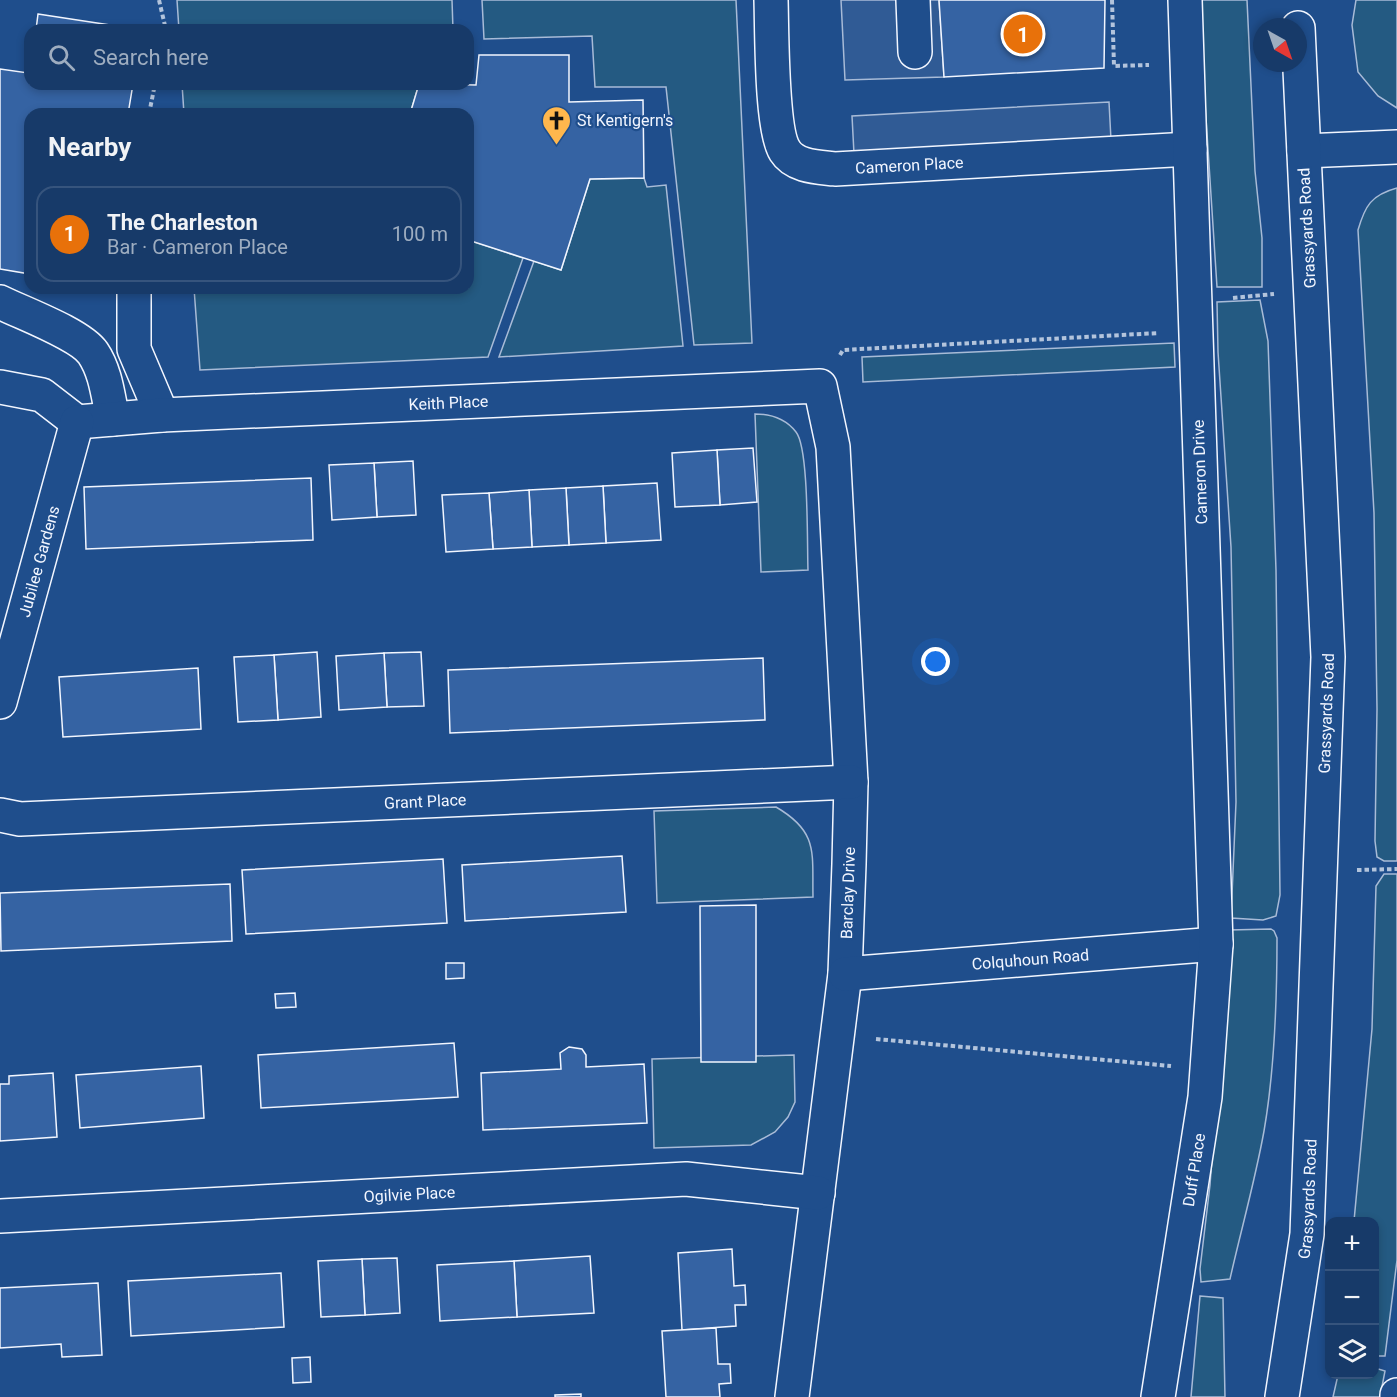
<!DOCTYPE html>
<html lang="en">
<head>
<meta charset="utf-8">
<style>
  body { margin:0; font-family:Roboto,sans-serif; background:#20416f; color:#f1f3f6 }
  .controls { position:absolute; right:18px; bottom:18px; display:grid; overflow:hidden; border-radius:12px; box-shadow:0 3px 9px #0003 }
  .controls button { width:54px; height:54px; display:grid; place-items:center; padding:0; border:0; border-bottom:2px solid #36547d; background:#173a69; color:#f1f3f6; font:30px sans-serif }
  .compass { position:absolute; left:1253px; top:18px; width:54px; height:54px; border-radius:50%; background:#173a69; box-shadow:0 3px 9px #0003; rotate:140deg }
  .you { position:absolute; left:936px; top:662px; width:21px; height:21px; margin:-15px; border:4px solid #fff; border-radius:50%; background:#1a73e8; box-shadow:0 0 0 9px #1a73e833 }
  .badge { display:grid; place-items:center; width:39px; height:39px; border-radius:50%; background:#ffb74d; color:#fff; font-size:20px; font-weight:700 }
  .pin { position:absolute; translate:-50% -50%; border:3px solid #fff; box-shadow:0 2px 6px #0006 }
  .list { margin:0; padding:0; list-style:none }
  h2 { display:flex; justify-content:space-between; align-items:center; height:78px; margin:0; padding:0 24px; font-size:26px }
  h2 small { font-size:20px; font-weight:400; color:#9eadc0 }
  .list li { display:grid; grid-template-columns:39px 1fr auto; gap:18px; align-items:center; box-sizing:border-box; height:96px; margin:0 12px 12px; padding:0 12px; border:2px solid #36547d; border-radius:18px }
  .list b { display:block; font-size:22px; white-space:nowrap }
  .list p { margin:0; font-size:20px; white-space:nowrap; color:#9eadc0 }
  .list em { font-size:20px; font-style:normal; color:#9eadc0 }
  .icon { flex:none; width:33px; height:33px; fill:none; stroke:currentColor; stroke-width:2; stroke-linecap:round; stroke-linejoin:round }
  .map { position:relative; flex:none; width:1397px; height:1397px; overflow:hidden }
  .search { position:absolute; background:#173a69; box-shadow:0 3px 9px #0003; left:24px; top:24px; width:450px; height:66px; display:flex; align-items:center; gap:15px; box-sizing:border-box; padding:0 21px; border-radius:18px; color:#9eadc0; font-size:22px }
  .panel { position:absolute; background:#173a69; box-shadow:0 3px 9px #0003; left:24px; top:108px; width:450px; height:186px; border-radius:18px }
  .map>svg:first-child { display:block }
  .green { fill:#245a82; stroke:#a8bbd7; stroke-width:1.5 }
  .parking { fill:#305b95; stroke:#a8bbd7; stroke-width:1.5 }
  .building { fill:#3563a3; stroke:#f2f6ff; stroke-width:1.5 }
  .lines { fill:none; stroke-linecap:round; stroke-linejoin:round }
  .minor-casing { stroke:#f2f6ff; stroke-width:36 }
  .major-casing { stroke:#f2f6ff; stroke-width:36 }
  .path { stroke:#b3c4dc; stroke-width:4; stroke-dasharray:4.5 3; stroke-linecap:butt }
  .minor { stroke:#1f4e8c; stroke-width:33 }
  .major { stroke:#1f4e8c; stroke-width:33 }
  .labels { text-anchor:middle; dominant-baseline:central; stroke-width:4.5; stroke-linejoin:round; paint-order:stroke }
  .poi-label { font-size:16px; fill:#f2f6ff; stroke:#1f4e8c; text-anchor:start }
  .street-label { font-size:16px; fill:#f2f6ff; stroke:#1f4e8c }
</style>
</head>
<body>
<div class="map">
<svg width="1397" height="1397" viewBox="0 0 1397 1397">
  <rect width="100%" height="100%" fill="#1f4e8c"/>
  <g class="green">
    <path d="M177,0H452L453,30H179Z"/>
    <path d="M482,0H736L752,343L694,345L666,87H595L592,36L484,39Z"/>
    <path d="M1201,0H1247L1255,171L1262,238V287H1217L1205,103Z"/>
    <path d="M1356,0H1397V108L1378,96L1358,72L1352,25Z"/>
    <path d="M182,84H419L410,114H184Z"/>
    <path d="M644,178L647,187L666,185L683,346L499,357L534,261L561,270L590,179Z"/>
    <path d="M1397,188V861H1384L1377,857L1375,841L1377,709L1374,513L1358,230C1365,206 1371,195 1397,188Z"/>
    <path d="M468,240L523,258L488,357L200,370L194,288H468Z"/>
    <path d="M1260,300L1268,341L1276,570L1280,895L1276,916L1263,920L1231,918L1236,802L1231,547L1218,352L1217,302Z"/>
    <path d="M1174,343L1175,367L863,382L862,357Z"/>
    <path d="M755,414C771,414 785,418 796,432C809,448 807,544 808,570L761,572Z"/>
    <path d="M776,807C819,832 812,853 813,897L657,903L654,811Z"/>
    <path d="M1384,874H1397V1260L1385,1356H1375L1374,1222L1354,1221L1372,1029L1376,886Z"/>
    <path d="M1271,929L1274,931L1277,938C1277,1002 1275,1068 1264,1131C1255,1181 1241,1230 1230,1279L1201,1282L1200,1269L1210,1185L1229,930Z"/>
    <path d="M794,1055L795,1102L788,1117L775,1132L751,1145L654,1148L652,1059Z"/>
    <path d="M1200,1296L1223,1298L1225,1397H1191Z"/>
    <path d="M1375,1368L1385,1371L1380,1397H1333L1338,1375L1374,1374Z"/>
  </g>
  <g class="parking">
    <path d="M841,0H939L944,77L845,80Z"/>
    <path d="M1109,102L1111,140L854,154L852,116Z"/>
  </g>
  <g class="building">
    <path d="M939,0H1105L1104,68L944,77Z"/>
    <path d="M38,14L143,30H36Z"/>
    <path d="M479,55H569V102L643,100L644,178L590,179L561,270L468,240V114H410L419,84L476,85Z"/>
    <path d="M30,63V84H133L128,114H30V274L0,269V69L28,73Z"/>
    <path d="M753,448L757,502L720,505L717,450Z"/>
    <path d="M717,450L720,505L675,507L672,453Z"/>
    <path d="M413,461L416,515L377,517L374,463Z"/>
    <path d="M374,463L377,517L332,520L329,465Z"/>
    <path d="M311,478L313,540L86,549L84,487Z"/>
    <path d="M657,483L661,540L606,543L603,486Z"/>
    <path d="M603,486L606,543L569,545L566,488Z"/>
    <path d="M566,488L569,545L532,547L529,490Z"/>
    <path d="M529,490L532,547L493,549L489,493Z"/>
    <path d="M489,493L493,549L446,552L442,495Z"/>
    <path d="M317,652L321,717L278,720L274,655Z"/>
    <path d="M421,652L424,706L387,707L384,653Z"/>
    <path d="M384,653L387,707L339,710L336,656Z"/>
    <path d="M274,655L278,720L238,722L234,657Z"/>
    <path d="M763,658L765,720L450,733L448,670Z"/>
    <path d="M198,668L201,729L63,737L59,677Z"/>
    <path d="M622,856L626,912L465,921L462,865Z"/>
    <path d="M443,859L447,923L246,934L242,870Z"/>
    <path d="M230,884L232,941L1,951L0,893Z"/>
    <path d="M756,905V1062H701L700,906Z"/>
    <path d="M446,963H464V978L446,979Z"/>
    <path d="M295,993L296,1007L276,1008L275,994Z"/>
    <path d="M454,1043L458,1097L261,1108L258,1055Z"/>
    <path d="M569,1047L582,1049L586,1055V1067L644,1064L647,1123L483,1130L481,1073L561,1069L560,1053Z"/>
    <path d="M201,1066L204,1118L80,1128L76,1075Z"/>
    <path d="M53,1073L57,1137L0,1141V1084H9V1076Z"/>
    <path d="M732,1249L734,1286L745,1285L746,1305H735L736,1326L682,1330L678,1253Z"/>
    <path d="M590,1256L594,1313L517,1317L514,1261Z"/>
    <path d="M397,1258L400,1313L365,1315L362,1259Z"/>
    <path d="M362,1259L365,1315L321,1317L318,1261Z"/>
    <path d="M514,1261L517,1317L440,1321L437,1265Z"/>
    <path d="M281,1273L284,1327L131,1336L128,1281Z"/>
    <path d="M98,1283L102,1355L62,1357L61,1344L0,1348V1288Z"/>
    <path d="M716,1328L718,1364H730L731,1383L719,1384L720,1397H666L662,1331Z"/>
    <path d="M310,1357L311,1382L293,1383L292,1358Z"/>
    <path d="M581,1394V1397H555V1395Z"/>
  </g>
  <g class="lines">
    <defs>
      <g id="minor">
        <path id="s1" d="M771,0C772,30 771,130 785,151C795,167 819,167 835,169L1190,149"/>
        <path d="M913,0L915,52"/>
        <path d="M1304,151L1397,147"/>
        <path d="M134,288V349L162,415"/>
        <path d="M0,302C22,313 80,334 93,353C106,372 108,397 113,419"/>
        <path d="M0,387L42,395L77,422"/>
        <path id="s2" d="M77,422L162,415L820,386L833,447L851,782L849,864L845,974L792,1397"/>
        <path id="s3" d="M0,702L77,422"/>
        <path id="s4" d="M0,815L20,819L851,782"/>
        <path id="s5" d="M845,974L1216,944"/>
        <path id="s6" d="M0,1216L686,1179L818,1193"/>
        <path id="s7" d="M1158,1397L1205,1097L1216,944L1185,0"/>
        <path d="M1397,1397V1395"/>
      </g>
      <g id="major">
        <path id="s8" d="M1282,1397L1307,1234L1328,657L1298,28"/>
      </g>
    </defs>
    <use href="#minor" class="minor-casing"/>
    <use href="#major" class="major-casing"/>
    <g class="path">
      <path d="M159,0L166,30"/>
      <path d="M1112,0L1114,66L1149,65"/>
      <path d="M149,114L155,84"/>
      <path d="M1233,298L1274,294"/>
      <path d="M840,355L843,350L1159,333"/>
      <path d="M1357,870L1397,869"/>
      <path d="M876,1039L1171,1066"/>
    </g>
    <use href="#minor" class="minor"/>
    <use href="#major" class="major"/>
  </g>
  <defs>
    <symbol id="church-pin" viewBox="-11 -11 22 30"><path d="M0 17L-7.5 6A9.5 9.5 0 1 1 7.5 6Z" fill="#ffb74d" stroke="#1f4e8c"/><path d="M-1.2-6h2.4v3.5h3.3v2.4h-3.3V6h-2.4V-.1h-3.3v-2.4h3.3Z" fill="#111"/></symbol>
  </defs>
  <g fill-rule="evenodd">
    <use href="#church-pin" x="540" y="104" width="33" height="45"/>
  </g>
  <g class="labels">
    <g class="poi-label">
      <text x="577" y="120">St Kentigern's</text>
    </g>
    <g class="street-label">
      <text stroke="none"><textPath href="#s1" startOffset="282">Cameron Place</textPath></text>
      <text transform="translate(1307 228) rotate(-93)">Grassyards Road</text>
      <text stroke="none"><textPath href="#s2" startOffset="372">Keith Place</textPath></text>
      <text transform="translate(1200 472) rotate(-92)">Cameron Drive</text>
      <text stroke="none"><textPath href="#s3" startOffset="146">Jubilee Gardens</textPath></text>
      <text stroke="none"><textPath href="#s8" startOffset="686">Grassyards Road</textPath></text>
      <text stroke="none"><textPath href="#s4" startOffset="426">Grant Place</textPath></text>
      <text transform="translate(848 893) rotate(-88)">Barclay Drive</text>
      <text stroke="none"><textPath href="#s5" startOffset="186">Colquhoun Road</textPath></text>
      <text stroke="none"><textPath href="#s7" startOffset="230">Duff Place</textPath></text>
      <text stroke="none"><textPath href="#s6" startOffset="410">Ogilvie Place</textPath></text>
      <text stroke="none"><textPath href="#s8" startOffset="200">Grassyards Road</textPath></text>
    </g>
  </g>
</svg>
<div class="controls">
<button>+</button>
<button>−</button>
<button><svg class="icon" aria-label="layers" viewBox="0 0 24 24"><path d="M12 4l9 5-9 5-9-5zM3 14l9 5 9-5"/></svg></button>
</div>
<svg class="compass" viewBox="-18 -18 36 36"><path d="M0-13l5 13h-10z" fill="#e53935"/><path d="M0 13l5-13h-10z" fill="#9eadc0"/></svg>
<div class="you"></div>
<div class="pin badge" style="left:1023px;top:34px;background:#e8710a">1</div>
<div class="search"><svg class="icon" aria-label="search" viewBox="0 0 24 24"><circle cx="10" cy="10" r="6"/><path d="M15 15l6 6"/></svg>Search here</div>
<section class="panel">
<h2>Nearby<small></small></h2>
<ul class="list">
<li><span class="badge" style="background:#e8710a">1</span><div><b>The Charleston</b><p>Bar · Cameron Place</p></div><em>100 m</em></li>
</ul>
</section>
</div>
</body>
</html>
